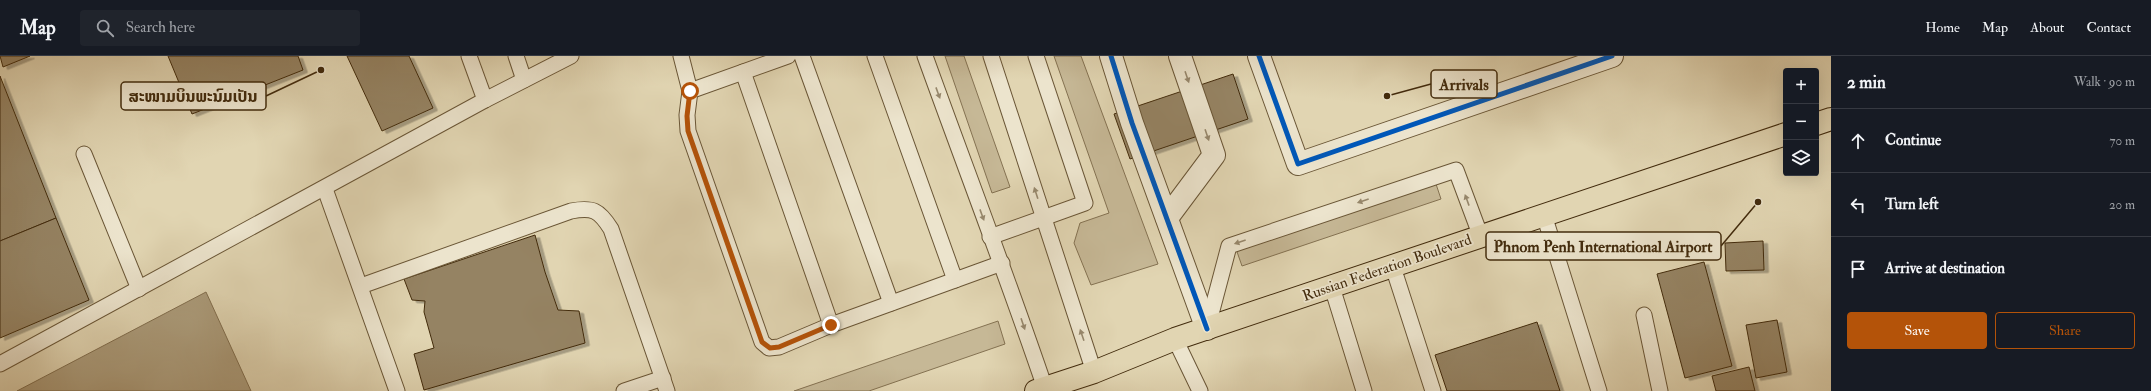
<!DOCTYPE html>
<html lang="en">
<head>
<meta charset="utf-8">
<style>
  body { margin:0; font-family:"IM FELL Double Pica","Noto Sans Lao",serif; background:#20242c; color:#f1f3f6 }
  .controls { position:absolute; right:12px; top:12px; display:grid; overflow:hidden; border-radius:4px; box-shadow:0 4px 16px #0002 }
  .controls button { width:36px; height:36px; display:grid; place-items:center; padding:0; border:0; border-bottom:1px solid #363941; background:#171b24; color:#f1f3f6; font:20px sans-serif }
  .stop { position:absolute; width:12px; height:12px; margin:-9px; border:3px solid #b45309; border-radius:50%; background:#fff }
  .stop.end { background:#b45309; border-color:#fff; box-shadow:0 1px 4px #0008 }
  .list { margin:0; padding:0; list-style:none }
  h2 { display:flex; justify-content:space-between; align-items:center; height:52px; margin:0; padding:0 16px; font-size:17px }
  h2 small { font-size:13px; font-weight:400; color:#9ea1a6 }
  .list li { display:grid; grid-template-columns:26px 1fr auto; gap:12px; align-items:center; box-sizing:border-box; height:64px; padding:0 16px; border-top:1px solid #363941 }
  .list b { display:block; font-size:15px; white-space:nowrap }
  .list em { font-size:13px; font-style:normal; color:#9ea1a6 }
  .actions { display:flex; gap:8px; padding:12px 16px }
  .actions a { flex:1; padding:9px 0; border:1px solid #b45309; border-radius:4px; text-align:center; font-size:14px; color:#b45309 }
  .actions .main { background:#b45309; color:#fff }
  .icon { flex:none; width:22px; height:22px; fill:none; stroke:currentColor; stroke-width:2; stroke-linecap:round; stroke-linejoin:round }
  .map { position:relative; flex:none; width:1831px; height:335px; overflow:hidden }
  header { display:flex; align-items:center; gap:24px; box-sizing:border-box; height:56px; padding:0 20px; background:#171b24; border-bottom:1px solid #363941 }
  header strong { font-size:19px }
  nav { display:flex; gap:22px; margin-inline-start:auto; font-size:14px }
  .search { width:280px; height:36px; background:#20242c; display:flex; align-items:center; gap:10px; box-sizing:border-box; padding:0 14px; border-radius:4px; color:#9ea1a6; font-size:15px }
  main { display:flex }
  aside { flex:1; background:#171b24 }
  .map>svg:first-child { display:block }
  .green { fill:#c6b896; stroke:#847252 }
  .water { fill:#ab9b7a; stroke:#816e4e }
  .building { fill:#958363; stroke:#422b0d; filter:url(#shadow) }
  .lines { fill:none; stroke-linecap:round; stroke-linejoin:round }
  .service-casing { stroke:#6a5636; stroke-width:17 }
  .minor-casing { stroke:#6a5636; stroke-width:24 }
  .trunk-casing { stroke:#422b0d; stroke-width:24 }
  .service { stroke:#ece4cd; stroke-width:15 }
  .minor { stroke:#ece4cd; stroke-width:22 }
  .trunk { stroke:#e1d5b2; stroke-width:22 }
  .cycleway-casing { stroke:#ece4cd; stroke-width:8 }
  .cycleway { stroke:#0057b8; stroke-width:5 }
  .oneway { fill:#97886d }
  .route { stroke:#b45309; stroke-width:5 }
  .labels { text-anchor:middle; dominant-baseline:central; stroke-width:3.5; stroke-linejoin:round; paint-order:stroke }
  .street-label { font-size:15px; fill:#422b0d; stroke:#ece4cd }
  .leader { fill:none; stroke:#422b0d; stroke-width:1.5 }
  .callout-dot { fill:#422b0d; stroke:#ece4cd; stroke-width:1.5 }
  .callout { fill:#ece4cd; stroke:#422b0d; stroke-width:1.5 }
  .callout-label { font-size:16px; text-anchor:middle; font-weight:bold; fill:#422b0d }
</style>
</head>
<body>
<header>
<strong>Map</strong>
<div class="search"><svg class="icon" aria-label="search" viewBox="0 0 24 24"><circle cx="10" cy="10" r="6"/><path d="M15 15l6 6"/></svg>Search here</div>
<nav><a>Home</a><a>Map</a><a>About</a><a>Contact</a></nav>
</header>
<main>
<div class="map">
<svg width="1831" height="335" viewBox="0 0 1831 335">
  <defs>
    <filter id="shadow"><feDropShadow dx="4.5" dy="2.5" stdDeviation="0" flood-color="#0004"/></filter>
  </defs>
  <rect width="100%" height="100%" fill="#e1d5b2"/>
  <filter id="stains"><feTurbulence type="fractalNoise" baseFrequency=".005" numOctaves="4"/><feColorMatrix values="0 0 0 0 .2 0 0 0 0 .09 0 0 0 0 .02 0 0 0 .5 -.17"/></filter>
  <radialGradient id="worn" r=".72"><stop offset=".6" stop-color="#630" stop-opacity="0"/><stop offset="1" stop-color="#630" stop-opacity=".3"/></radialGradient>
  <g class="green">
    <path d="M945,0H964L1010,131L992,137Z"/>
    <path d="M1054,0H1081L1158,208L1091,229L1074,187L1080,167L1109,157Z"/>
    <path d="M1434,122L1441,143L1242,210L1235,190Z"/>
    <path d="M998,265L1005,288L869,335H794Z"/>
  </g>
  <path class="water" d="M206,236L251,335H17Z"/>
  <g class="building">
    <path d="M0,0H30L3,11Z"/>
    <path d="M168,0H298L303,14L192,58Z"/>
    <path d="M347,0H409L433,52L382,75Z"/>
    <path d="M1233,18L1248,63L1130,103L1114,58Z"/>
    <path d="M0,20L56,162L0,185Z"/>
    <path d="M56,162L89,244L0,282V185Z"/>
    <path d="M535,179L545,216L558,254L579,255L585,287L424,334L414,298L434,292L424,256L425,245L412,244L404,223Z"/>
    <path d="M1763,185L1764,214L1726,215L1725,187Z"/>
    <path d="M1704,206L1732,310L1685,322L1657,218Z"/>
    <path d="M1777,264L1787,316L1756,322L1746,269Z"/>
    <path d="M1537,266L1560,335H1447L1435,299Z"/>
    <path d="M1749,311L1755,335H1716L1712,320Z"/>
  </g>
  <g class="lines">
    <defs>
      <g id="service">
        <path d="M469,0L485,44"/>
        <path d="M516,0L524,24"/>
        <path d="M681,0L690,35L788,0"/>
        <path d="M802,0L891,247"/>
        <path d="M875,0L955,224"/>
        <path d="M925,0C965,111 1007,220 1045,332"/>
        <path d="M991,0L1094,316"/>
        <path d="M743,16L831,269"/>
        <path d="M690,35L687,59L688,75L762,286L769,292L779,291L831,269L1002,207"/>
        <path d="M84,98L139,233"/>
        <path d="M325,133L397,335"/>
        <path d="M1544,159L1599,335"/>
        <path d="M990,181L1085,147L1036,0"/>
        <path d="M1393,211L1433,335"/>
        <path d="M361,230L571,155C593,151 599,154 611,173L667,335"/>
        <path d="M1332,231L1364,335"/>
        <path d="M1644,259L1660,335"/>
        <path d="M1207,273L1229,190L1456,114L1481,181"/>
        <path d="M1175,283L1200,335"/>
        <path d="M0,308L485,44L571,0"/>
        <path d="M624,335L663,322"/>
      </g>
      <g id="minor">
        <path d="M1111,0L1132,67L1207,273"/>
        <path d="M1259,0L1298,108L1612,0"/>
        <path d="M1167,162L1214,99L1180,0"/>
      </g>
      <g id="trunk">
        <path d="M1816,68L1831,63"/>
        <path d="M1036,335L1094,316L1175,283L1786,78"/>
      </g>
    </defs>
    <use href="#service" class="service-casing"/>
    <use href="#minor" class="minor-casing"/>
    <use href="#trunk" class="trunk-casing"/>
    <use href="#service" class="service"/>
    <use href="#minor" class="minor"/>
    <use href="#trunk" class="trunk"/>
    <defs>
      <g id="cycleway">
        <path d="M1111,0L1132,67L1207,273"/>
        <path d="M1259,0L1298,108L1612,0"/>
      </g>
    </defs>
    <use href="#cycleway" class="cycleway-casing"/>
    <use href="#cycleway" class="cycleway"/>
  </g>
  <defs><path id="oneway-solid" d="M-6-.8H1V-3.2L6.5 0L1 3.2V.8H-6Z"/></defs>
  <g class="oneway">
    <use href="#oneway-solid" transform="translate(1187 21) rotate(71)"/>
    <use href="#oneway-solid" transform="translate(938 37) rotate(70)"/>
    <use href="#oneway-solid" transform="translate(1207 79) rotate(71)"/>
    <use href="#oneway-solid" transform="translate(1036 137) rotate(-108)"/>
    <use href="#oneway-solid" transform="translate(1467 144) rotate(-110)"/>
    <use href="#oneway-solid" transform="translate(1363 145) rotate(161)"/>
    <use href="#oneway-solid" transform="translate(982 159) rotate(70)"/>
    <use href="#oneway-solid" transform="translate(1240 186) rotate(161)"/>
    <use href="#oneway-solid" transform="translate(1023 268) rotate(71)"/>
    <use href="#oneway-solid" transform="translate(1082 279) rotate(-109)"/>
  </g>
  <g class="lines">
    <path class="route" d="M690,35L687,60L688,75L762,286L770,292L779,291L831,269"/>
  </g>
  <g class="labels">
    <g class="street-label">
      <text transform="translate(1387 212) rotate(-19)">Russian Federation Boulevard</text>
    </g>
  </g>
  <path class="leader" d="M1387 40L1431 28M321 14L266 40M1758 146L1721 190"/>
  <g class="callout-dot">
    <circle cx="1387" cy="40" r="4"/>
    <circle cx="321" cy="14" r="4"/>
    <circle cx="1758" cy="146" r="4"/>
  </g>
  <g class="callout">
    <rect x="1431" y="14" width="66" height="28" rx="4"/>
    <rect x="121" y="26" width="145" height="28" rx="4"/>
    <rect x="1486" y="176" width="235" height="28" rx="4"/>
  </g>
  <g class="callout-label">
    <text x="1464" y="34">Arrivals</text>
    <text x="193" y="46">ສະໜາມບິນພະນົມເປັນ</text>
    <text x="1603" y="196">Phnom Penh International Airport</text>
  </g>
  <rect width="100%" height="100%" filter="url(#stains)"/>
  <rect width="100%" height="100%" fill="url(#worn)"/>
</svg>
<div class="controls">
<button>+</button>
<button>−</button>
<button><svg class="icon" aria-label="layers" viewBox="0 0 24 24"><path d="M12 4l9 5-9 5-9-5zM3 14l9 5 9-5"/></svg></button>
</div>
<div class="stop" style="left:690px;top:35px"></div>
<div class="stop end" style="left:831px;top:269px"></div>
</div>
<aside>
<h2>2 min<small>Walk · 90 m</small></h2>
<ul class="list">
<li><svg class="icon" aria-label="ahead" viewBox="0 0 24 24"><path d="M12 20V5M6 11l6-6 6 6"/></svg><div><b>Continue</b></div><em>70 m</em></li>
<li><svg class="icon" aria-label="left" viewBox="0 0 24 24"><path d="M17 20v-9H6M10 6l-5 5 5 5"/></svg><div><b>Turn left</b></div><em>20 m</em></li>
<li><svg class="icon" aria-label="arrive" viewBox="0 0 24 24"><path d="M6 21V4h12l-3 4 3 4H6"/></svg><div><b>Arrive at destination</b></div></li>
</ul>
<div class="actions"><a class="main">Save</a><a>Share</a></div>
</aside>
</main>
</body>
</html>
